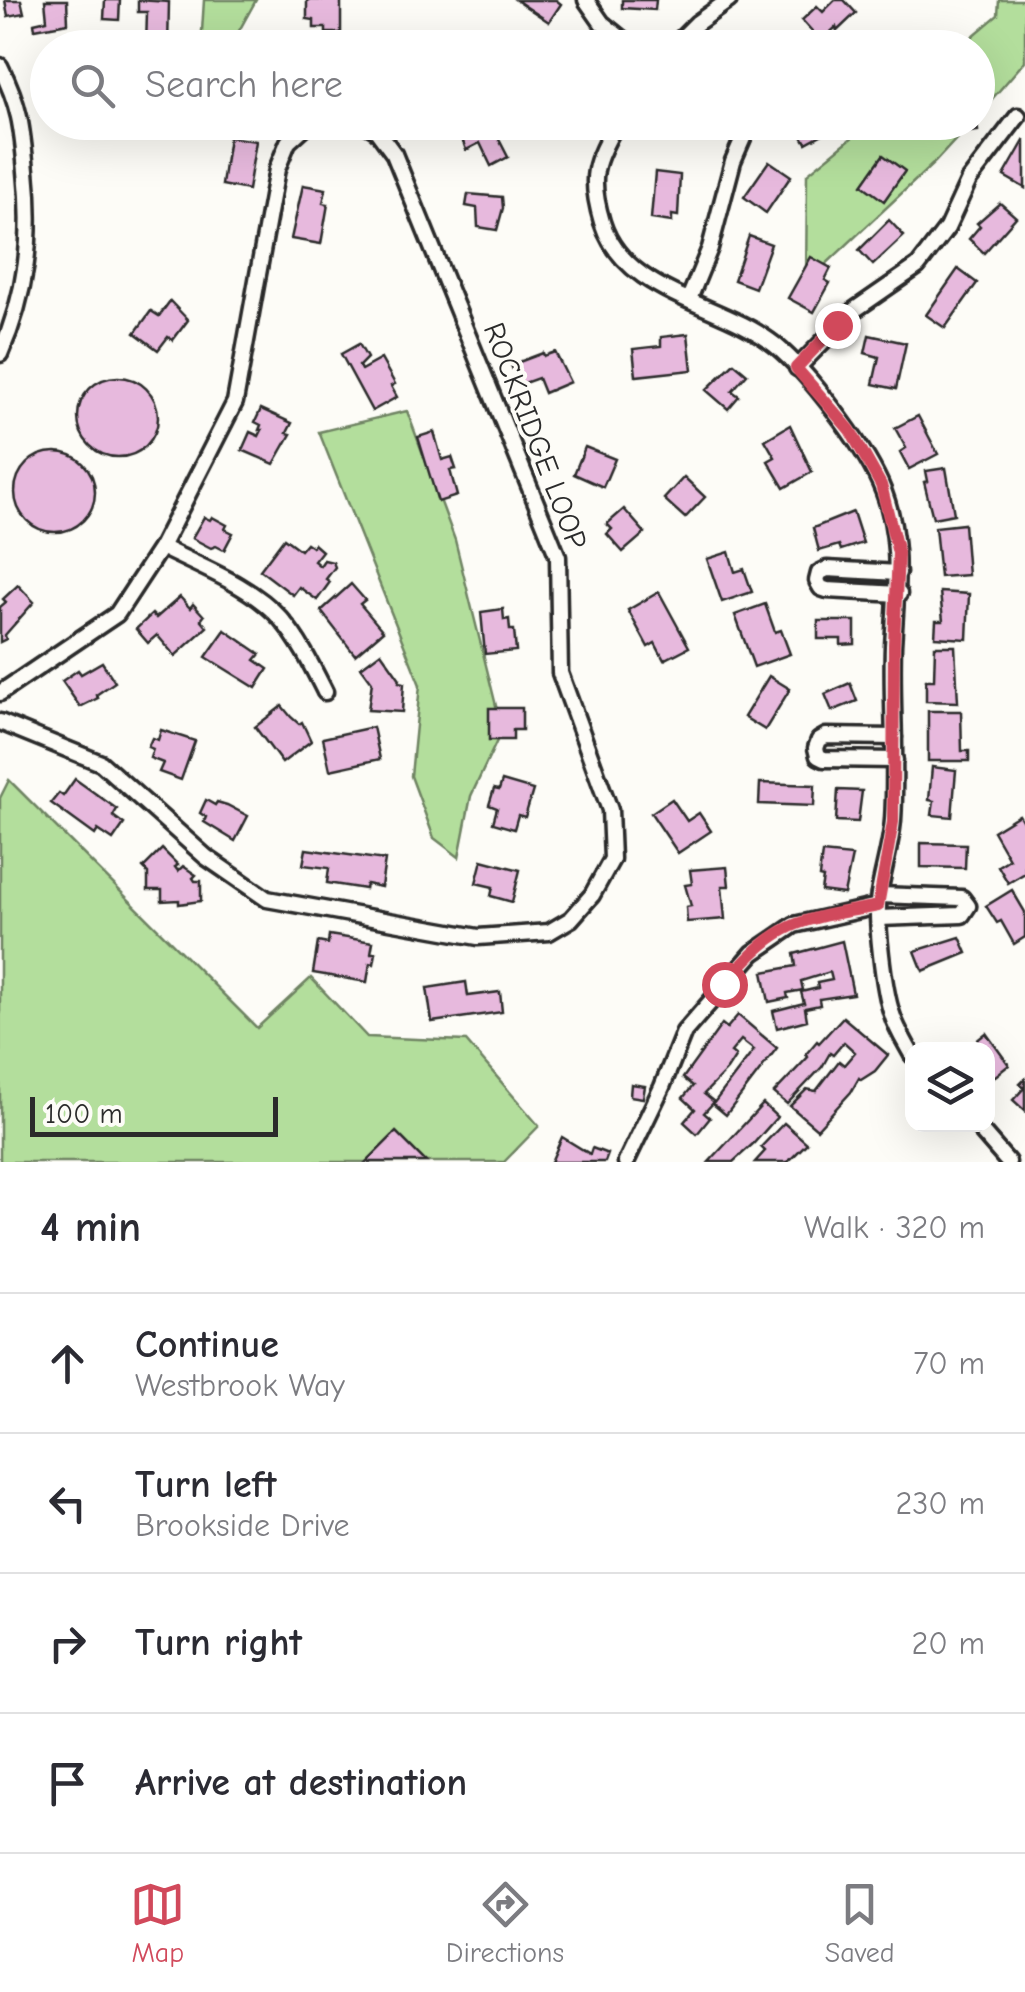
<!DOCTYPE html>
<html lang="en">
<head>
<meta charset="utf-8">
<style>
  body { margin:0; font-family:"Comic Neue",sans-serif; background:#f2f2f3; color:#2b2b33 }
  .controls { position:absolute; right:30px; bottom:30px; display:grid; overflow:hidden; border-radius:20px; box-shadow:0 10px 40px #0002 }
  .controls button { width:90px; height:90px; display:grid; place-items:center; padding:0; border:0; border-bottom:2px solid #e1e1e2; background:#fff; color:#2b2b33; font:50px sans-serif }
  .scale { position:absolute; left:30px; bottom:25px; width:248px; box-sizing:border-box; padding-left:10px; border:5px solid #2b2b2b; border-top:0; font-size:28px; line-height:35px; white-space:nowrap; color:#2b2b2b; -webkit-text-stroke:8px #fdfcf7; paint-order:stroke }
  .stop { position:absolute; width:30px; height:30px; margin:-22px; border:8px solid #d1495b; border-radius:50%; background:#fff }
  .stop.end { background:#d1495b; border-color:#fff; box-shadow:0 2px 10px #0008 }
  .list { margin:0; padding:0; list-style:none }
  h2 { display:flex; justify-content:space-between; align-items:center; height:130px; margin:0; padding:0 40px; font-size:42px }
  h2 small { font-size:32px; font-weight:400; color:#7c7c81 }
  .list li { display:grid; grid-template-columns:65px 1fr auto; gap:30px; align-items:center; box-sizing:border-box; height:140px; padding:0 40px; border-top:2px solid #e1e1e2 }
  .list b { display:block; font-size:38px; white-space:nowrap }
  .list p { margin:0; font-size:32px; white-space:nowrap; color:#7c7c81 }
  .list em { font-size:32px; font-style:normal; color:#7c7c81 }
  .icon { flex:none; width:55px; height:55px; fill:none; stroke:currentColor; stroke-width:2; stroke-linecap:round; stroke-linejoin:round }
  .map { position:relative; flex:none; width:1025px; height:1162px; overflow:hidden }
  .search { position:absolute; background:#fff; box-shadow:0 10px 40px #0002; left:30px; right:30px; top:30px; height:110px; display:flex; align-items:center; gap:25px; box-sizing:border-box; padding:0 35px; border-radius:55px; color:#7c7c81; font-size:38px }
  .sheet { height:690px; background:#fff }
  nav { display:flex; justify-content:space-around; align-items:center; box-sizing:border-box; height:140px; border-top:2px solid #e1e1e2; background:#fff; font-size:28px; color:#7c7c81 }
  nav a { display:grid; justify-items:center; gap:5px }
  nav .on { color:#d1495b }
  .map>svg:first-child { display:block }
  .green { fill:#b3de9c; stroke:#6f8464; stroke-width:2.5 }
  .building { fill:#e7b9dd; stroke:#2b2b2b; stroke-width:2.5 }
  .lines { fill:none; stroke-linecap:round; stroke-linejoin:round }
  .street-casing { stroke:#2b2b2b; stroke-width:21 }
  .street { stroke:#fdfcf7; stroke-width:14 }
  .route { stroke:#d1495b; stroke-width:12 }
  .labels { text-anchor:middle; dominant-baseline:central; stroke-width:8; stroke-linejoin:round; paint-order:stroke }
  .street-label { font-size:30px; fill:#2b2b2b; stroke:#fdfcf7 }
</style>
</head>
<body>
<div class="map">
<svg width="1025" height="1162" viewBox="0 0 1025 1162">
  <rect width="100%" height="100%" fill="#fdfcf7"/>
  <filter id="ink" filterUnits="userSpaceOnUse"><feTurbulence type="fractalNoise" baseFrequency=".01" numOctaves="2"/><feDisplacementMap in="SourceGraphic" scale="20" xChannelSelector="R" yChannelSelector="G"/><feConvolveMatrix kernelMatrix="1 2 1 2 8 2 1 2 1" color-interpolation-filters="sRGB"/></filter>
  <g filter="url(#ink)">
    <g class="green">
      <path d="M204,0H256L230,47H201Z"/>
      <path d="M999,0H1025V61L978,115V48L960,47L998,15Z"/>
      <path d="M870,123H971L935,162L806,283L807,174Z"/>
      <path d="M407,411L455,540L502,730L471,796L459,857L434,838L411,776L420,685L319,432Z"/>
      <path d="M9,780L257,1028L311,978L367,1037L466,1041L539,1126L504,1162H0V798Z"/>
    </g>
    <g class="building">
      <path d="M5,0H21L24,13L8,16Z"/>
      <path d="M45,0H67L68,23L35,29L34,23L47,20Z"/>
      <path d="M105,0H120L119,20L104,19Z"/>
      <path d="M138,0L169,2L168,48H146L147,12H138Z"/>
      <path d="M307,0H341V33H326V28H314V20L307,19Z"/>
      <path d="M516,0H556L561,4L549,22Z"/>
      <path d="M622,0H656L655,10L622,8Z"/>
      <path d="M835,0H844L856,13L837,31L836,27L821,41L802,20L817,6L823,12Z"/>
      <path d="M118,32L130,33V48H117Z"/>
      <path d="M456,122H490L508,157L491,166L480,143L466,150Z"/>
      <path d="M670,122H701L697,138L668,130Z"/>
      <path d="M802,122H843V123L806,143L796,126Z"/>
      <path d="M935,122H977L978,131L937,136Z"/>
      <path d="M229,137L256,141L248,190L222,185Z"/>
      <path d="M1024,141L1025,142V188L1004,176Z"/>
      <path d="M883,155L905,171L884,201L862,185Z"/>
      <path d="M769,161L791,176L766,213L744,197Z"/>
      <path d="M655,172L680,175L678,216L672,215V222L651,219Z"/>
      <path d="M303,185L326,189L323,203L328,204L321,244L291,239Z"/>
      <path d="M468,194L502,197L503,208L497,230L478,227L477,208L466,206Z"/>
      <path d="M1000,203L1016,217L984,253L969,239L980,226L977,223Z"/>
      <path d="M889,220L904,236L873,265L859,250Z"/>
      <path d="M749,236L771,244L755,288L734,280Z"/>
      <path d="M811,257L831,268L825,280L830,283L814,312L788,298Z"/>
      <path d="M958,269L977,283L945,328L926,315Z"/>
      <path d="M170,301L188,320L173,340L168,337L158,350L135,333L151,311L159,316Z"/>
      <path d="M688,334L692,370L636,376L633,349L661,346V337Z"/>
      <path d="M869,335L906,343L896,389L873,384L879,357L865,353Z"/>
      <path d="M359,344L367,358L359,366L361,370L381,359L395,384L391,386L397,397L372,411L341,354Z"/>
      <path d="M555,352L570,382L544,393L538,378L519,385L511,365L543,353L544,356Z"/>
      <path d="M734,363L747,374L732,391L739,396L728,409L706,390Z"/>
      <circle cx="118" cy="417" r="40"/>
      <path d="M261,409L292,423L287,433L291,434L274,464L242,450L250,432L259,436L262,430H259L261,425L255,422Z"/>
      <path d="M918,416L938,454L909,469L900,452L906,448L895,428Z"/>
      <path d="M790,425L812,472L784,488L768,461L775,457L765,440Z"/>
      <path d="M434,432L442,460L452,457L456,469L450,470L457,496L438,502L418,437Z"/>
      <path d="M585,447L615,459L603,487L574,474Z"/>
      <circle cx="55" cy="492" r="40"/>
      <path d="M946,468L954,514L933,518L924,482L928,481L926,471Z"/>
      <path d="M684,477L705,497L685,518L664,499Z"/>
      <path d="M624,509L645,533L623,552L607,534L612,529L607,524Z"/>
      <path d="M853,512L863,543L841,550L839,545L819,551L813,528Z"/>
      <path d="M204,517L210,520L212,517L227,525L225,529L233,533L224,550L216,546L211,548L192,538Z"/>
      <path d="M964,524L968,575L940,577L935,527Z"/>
      <path d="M284,538L300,550L306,543L312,547L314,544L322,551L314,561L320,566L324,560L333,562L335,567L326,579L330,582L317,600L299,587L293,595L260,570Z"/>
      <path d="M729,552L735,572L744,569L752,592L722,602L707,559Z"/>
      <path d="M351,584L365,600L360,604L383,631L355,655L321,611Z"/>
      <path d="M18,585L34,602L5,635L6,639L0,642V607L6,602L3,599Z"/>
      <path d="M659,592L689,647L664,660L655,643L648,647L628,610Z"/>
      <path d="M940,592L969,594L967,639L935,637L936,621H943Z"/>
      <path d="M180,597L190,608L193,604L204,616L201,620L207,627L175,656L157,635L148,643L136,629L152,614L156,618Z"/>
      <path d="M765,604L775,632L781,630L790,654L754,667L735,615Z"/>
      <path d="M503,609L504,620L509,619L510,630H514L516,651L485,654L481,612Z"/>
      <path d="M818,621H855V644L841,645V639H818Z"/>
      <path d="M225,630L260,654L255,660L268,669L256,688L206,657Z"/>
      <path d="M935,646H955L958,702L926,701V680H934Z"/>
      <path d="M381,652L400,679L399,682L404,683L402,712L368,710L372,682L361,667Z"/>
      <path d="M102,662L115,682L96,695L98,698L80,707L62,681L78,670L81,674Z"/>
      <path d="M769,676L790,689L765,730L744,717Z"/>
      <path d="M850,683L857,701L832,711L825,694Z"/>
      <path d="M282,706L291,717L299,724L302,722L311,741L282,763L255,727Z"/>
      <path d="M489,708H522V730H513V740H489Z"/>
      <path d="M928,711H961L962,751H969V761H928Z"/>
      <path d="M373,727L380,759L330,770L323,738Z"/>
      <path d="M161,730L195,741L181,780L159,772L163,763L150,758L153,749L148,747L152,738L158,740Z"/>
      <path d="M932,767L956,770L952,817L932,815L934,801L929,800Z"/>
      <path d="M75,779L117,809L113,816L124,824L113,840L98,830L95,835L51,803L59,793L63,796Z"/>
      <path d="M502,781L533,790L525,817L518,815L514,829L493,823L497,808L489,805L494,789L499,790Z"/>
      <path d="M760,783L815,785L814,806L759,804Z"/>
      <path d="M838,790L862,791L858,822L836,821Z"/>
      <path d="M672,799L687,821L699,813L711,831L678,853L651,813Z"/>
      <path d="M206,800L215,805L217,802L227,805L248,816L235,841L204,822L206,817L200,813Z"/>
      <path d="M1019,815L1025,825V873L1008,883L998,866L1009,859L993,831Z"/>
      <path d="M921,843L966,844L965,868L921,867Z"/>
      <path d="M162,849L178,865L175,867L178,871L183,866L196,875L193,878L195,881H201V901L179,904V900L162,901V890H148V873L143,868Z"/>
      <path d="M306,849L385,860L381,887L366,884L365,889L327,883L329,868L303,865Z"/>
      <path d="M822,853L852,856L844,894L821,891L823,878L819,877Z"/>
      <path d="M482,860L520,870L512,902L491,896L493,887L476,883Z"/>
      <path d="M727,867L729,886H722L725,919L687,922L686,907L691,906L685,885L692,884L690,870Z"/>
      <path d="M1012,890L1025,912V937L1014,944L1001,921L997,923L986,906Z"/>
      <path d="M329,935L373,942L371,953H376L374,964L370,963L367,982L313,973L318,942L328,944Z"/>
      <path d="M960,937L967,953L923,971L915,951Z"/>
      <path d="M842,941L853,994L819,999L820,1005L805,1008L807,1020L777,1028L773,1011L804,1003L801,992L818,988L817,983L832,980L830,972L801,981L803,990L787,993L788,998L769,1002L763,972L796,966L794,954Z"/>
      <path d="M466,982L468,996L500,992L502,1012L432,1022L427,988Z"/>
      <path d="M738,1015L777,1048L726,1115L713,1104L754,1050L741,1040L731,1052L736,1056L727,1070L704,1094L714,1102L704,1113L710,1118L697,1134L684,1122L695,1109L683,1098L693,1086L683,1078L722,1024L727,1028Z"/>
      <path d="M843,1017L888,1055L875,1071L861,1080L859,1078L851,1092L817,1129L790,1106L807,1089L816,1091L839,1061L844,1065L855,1052L844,1042L833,1055L830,1053L822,1067L787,1104L774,1093L808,1057L806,1054L817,1041L819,1043Z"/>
      <path d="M986,1033L1009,1065L989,1081L988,1050H965Z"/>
      <path d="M1025,1079V1111L1013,1100L1024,1088L1020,1084Z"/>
      <path d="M631,1084L645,1086L643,1098L630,1096Z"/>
      <path d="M763,1104L777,1117L754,1143L733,1162H709Z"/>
      <path d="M784,1123L807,1143L788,1162H755L765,1151L761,1147Z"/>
      <path d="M396,1132L426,1162H366Z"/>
      <path d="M562,1137L590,1154L592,1148L608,1154L605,1162H551Z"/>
    </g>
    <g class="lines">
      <defs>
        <g id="street">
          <path d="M586,0L602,23L633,48"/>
          <path d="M672,48L697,23L729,0"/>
          <path d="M0,66C20,106 22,127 26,171C33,237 27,293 0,354"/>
          <path d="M617,122C595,163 588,175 602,222C625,296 722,302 775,345C809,373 862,443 880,483C904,536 896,591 893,646C891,704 897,762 893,820C891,845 883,870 879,894C875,918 884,991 892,1014C896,1028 905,1042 912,1055"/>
          <path d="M689,299L710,248L733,161L750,122"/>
          <path d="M797,368L853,311L918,266L947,228L969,180L1018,116"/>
          <path d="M161,547C200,567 251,585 281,619C300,641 312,666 325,692"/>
          <path d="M898,573L827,569L819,573L817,581L821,588L827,590L899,594"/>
          <path d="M0,693L117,614L161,547L235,402L277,169L288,142L310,122"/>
          <path d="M0,722L101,763L206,857L267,899L478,937L549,932L571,919L592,895L612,859L610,810L560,673L558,557L394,154L377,131L362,122"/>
          <path d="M894,737L826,736L819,740L816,748L818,756L824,759L895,760"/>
          <path d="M879,895L962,898L968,906L962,915L879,918"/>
          <path d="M975,1124L1008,1162"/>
          <path d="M626,1162L662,1087L684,1032L753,953L794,925L878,906"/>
        </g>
      </defs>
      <use href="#street" class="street-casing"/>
      <use href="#street" class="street"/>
    </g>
  </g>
  <g class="lines" filter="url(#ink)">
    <path class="route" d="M724,984C742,965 760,943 784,930C811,915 848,912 878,906L893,822L894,644L898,553L881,485L850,430L796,368L837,325"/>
  </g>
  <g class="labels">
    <g class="street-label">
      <text transform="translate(535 436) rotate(69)">ROCKRIDGE LOOP</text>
    </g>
  </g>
</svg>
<div class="controls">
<button><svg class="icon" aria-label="layers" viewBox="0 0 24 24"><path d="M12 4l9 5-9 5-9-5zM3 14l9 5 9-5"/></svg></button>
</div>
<div class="scale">100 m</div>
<div class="stop" style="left:724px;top:984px"></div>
<div class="stop end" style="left:837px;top:325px"></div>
<div class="search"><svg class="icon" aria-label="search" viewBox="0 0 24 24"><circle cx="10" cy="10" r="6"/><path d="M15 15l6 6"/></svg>Search here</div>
</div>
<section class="sheet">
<h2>4 min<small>Walk · 320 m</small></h2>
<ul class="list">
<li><svg class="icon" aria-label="ahead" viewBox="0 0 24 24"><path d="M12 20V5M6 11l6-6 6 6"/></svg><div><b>Continue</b><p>Westbrook Way</p></div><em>70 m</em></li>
<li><svg class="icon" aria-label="left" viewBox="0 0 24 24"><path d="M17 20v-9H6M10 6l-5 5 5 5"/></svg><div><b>Turn left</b><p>Brookside Drive</p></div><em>230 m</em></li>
<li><svg class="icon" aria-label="right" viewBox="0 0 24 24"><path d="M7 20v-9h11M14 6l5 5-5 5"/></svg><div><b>Turn right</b></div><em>20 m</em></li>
<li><svg class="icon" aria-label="arrive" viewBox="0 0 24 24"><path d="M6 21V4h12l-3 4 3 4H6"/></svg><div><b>Arrive at destination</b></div></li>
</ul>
</section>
<nav>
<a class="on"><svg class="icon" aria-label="map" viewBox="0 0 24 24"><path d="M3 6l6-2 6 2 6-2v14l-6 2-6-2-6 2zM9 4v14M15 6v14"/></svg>Map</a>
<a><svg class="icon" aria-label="directions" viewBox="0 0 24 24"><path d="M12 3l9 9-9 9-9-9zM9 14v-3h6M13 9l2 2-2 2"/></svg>Directions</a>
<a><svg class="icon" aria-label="saved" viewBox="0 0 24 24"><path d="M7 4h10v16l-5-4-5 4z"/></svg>Saved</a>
</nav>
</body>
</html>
